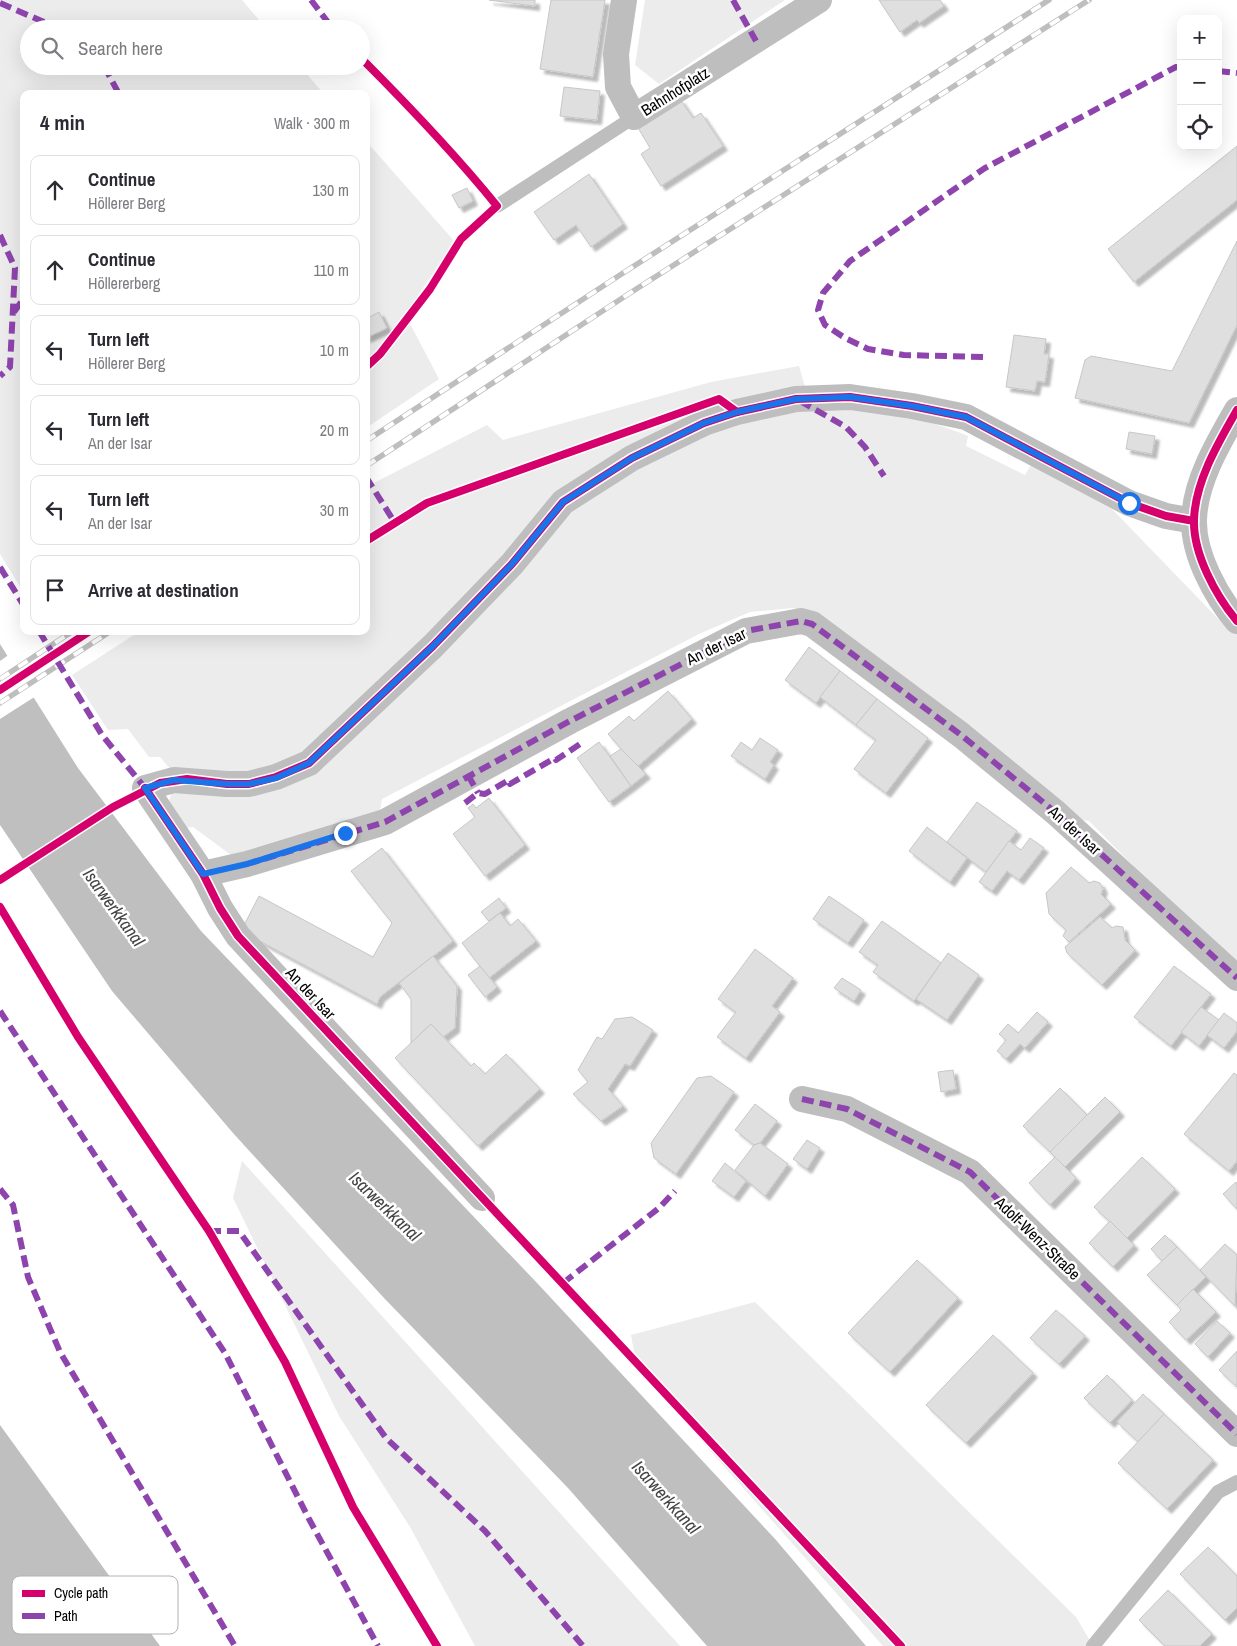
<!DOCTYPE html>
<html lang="en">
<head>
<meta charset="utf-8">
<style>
  body { margin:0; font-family:"Archivo Narrow",sans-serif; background:#f2f2f3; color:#2b2b33 }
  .controls { position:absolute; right:15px; top:15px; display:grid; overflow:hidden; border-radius:10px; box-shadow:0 5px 20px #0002 }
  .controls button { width:45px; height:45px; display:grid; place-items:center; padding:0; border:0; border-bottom:1px solid #e1e1e2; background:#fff; color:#2b2b33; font:25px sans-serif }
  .stop { position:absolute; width:15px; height:15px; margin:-11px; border:4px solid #1a73e8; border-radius:50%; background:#fff }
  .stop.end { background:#1a73e8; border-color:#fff; box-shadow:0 1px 5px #0008 }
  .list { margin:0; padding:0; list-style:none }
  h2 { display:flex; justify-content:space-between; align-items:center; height:65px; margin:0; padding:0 20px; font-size:21px }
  h2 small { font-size:16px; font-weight:400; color:#7c7c81 }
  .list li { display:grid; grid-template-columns:32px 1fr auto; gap:15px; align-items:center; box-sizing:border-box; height:70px; margin:0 10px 10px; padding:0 10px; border:1px solid #e1e1e2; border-radius:10px }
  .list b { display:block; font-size:19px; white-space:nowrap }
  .list p { margin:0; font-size:16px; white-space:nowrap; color:#7c7c81 }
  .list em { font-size:16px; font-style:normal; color:#7c7c81 }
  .icon { flex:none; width:28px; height:28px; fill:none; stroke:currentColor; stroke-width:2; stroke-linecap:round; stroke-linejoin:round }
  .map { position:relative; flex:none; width:1237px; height:1646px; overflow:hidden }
  .search { position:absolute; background:#fff; box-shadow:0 5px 20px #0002; left:20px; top:20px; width:350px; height:55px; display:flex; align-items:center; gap:12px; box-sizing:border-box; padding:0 18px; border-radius:28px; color:#7c7c81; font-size:19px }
  .panel { position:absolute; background:#fff; box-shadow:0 5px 20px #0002; left:20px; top:90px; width:350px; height:545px; border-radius:10px }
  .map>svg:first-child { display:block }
  .green { fill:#ececec }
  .water { fill:#bfbfbf }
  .pier { fill:#fff }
  .building { fill:#dfdfdf; stroke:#c7c7c7; filter:url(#shadow) }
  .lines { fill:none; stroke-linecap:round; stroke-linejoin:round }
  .service { stroke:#bebebe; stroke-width:14 }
  .minor { stroke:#bebebe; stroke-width:26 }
  .rail-casing { stroke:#bebebe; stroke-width:5.5 }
  .rail { stroke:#fff; stroke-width:4; stroke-dasharray:11; stroke-linecap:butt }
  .quiet { stroke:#8e44ad; stroke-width:6; stroke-dasharray:12 6; stroke-linecap:butt }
  .cycleway-casing { stroke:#fff; stroke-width:11 }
  .cycleway { stroke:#d6006c; stroke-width:8 }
  .route { stroke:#1a73e8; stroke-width:6 }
  .labels { text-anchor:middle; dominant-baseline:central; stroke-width:5; stroke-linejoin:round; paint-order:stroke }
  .street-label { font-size:16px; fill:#000; stroke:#fff }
  .water-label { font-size:18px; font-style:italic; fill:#444; stroke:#fff }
  .key { fill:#fff; stroke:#b2b2b2; stroke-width:1 }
  .key-label { font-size:14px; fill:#000 }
</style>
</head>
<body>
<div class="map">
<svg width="1237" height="1646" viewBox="0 0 1237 1646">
  <defs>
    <filter id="shadow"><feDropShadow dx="4.5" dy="4.5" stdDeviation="1" flood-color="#0004"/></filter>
  </defs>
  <rect width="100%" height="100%" fill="#fff"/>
  <g class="green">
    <path d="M0,0H242L267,29H29V66H300L324,94H24V593L0,554Z"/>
    <path d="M645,0H785L659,84L635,65Z"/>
    <path d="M366,141L455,242L405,314L439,379L366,428Z"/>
    <path d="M799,366L811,407C867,410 916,414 968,436L966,446L1025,475L1031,465L1112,509L1229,630L1237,622V965L1156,889L1089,821L1078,819L815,615L793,608L750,612L699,634L382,799L380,812L231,855L193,827L184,828L169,801L177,777L160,757H149L128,729L108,730L72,675L140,631H366V487L487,425L503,440L711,382Z"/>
    <path d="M242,1161L680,1646H475L410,1527L339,1416L233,1198Z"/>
    <path d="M755,1302L1076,1617L1093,1646H883L637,1368L631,1335Z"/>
  </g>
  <g class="water">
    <path d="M0,644L78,768L201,931L538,1284L776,1540L866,1646H707L568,1488L384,1298L233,1133L112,991L0,825Z"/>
    <path d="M0,1425L160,1646H0Z"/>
  </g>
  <path class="pier" d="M10,654L36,696L0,719V661Z"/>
  <g class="building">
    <path d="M489,0H535V6Z"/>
    <path d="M551,0H605L593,77L540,69Z"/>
    <path d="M879,0H940L944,6L919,23L917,20L900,32Z"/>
    <path d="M564,87L600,91L597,120L560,116Z"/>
    <path d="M680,99L693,118L701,113L723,146L661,186L641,154L650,148L637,126Z"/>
    <path d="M1237,146V200L1134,282L1108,249Z"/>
    <path d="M589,174L623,224L591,247L576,225L554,240L534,212Z"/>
    <path d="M467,188L473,201L459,208L452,195Z"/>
    <path d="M1237,241V325L1189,423L1075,398L1085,360L1091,356L1172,371Z"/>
    <path d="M379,312L387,328L366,338V319Z"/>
    <path d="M1014,335L1046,339L1044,354H1049L1045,382L1037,381L1035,391L1006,387Z"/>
    <path d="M1129,432L1155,436L1152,454L1126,449Z"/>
    <path d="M809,647L840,671L816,703L785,680Z"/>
    <path d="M840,671L877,699L856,725L820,697Z"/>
    <path d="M668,691L692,719L637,767L608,734L629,716L634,721Z"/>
    <path d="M877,699L928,738L886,793L854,769L876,740L856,725Z"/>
    <path d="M760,738L778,750L770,762L774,765L765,779L731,756L741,742L752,750Z"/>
    <path d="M599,742L631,786L609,802L577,758Z"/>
    <path d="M621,749L646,774L631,786L610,756Z"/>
    <path d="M489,798L525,845L485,876L453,834L475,817L468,808L473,804L476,808Z"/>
    <path d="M977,802L1017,831L986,872L947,842Z"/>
    <path d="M927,827L967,858L950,882L909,851Z"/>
    <path d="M1030,838L1044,848L1019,880L1007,871L992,891L979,882L1009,841L1021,850Z"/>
    <path d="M382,848L453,941L380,997L377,1004L241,931L259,896L373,957L392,923L351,871Z"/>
    <path d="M1071,867L1089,883L1094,881L1100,883L1103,889L1101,894L1111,904L1069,942L1063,936L1066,930L1049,914L1046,893Z"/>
    <path d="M829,896L864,920L848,943L813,919Z"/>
    <path d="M499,898L506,908L489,921L481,912Z"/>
    <path d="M500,913L510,926L518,919L536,941L489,978L462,943Z"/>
    <path d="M1100,917L1112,928L1116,926L1123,927L1125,940L1135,950L1102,985L1067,953L1065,947Z"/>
    <path d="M882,921L941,963L914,1001L873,972L878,965L859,952Z"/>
    <path d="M755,949L793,978L772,1006L780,1012L746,1058L717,1037L736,1012L718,999Z"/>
    <path d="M948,953L979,975L947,1020L916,999Z"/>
    <path d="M433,956L457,986L455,1028L443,1037L431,1024L411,1043V999L399,983Z"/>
    <path d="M480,966L497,987L485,997L468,975Z"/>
    <path d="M1174,966L1211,994L1171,1046L1134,1017Z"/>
    <path d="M842,978L861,990L854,1001L834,988Z"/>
    <path d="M1201,1007L1219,1020L1199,1046L1181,1032Z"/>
    <path d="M1037,1012L1048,1022L1025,1048L1020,1044L1006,1059L997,1051L1006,1040L999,1034L1008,1024L1018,1033Z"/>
    <path d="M1224,1013L1237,1023V1031L1224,1048L1207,1035Z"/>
    <path d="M632,1017L653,1030L630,1066L625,1064L608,1089L623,1106L601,1121L573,1094L588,1082L578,1070L597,1037L602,1039L615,1019Z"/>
    <path d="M431,1024L471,1066L474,1063L485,1074L506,1054L540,1089L478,1146L395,1058Z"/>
    <path d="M953,1070L956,1089L941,1092L938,1072Z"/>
    <path d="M1234,1073L1237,1075V1161L1229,1171L1184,1134Z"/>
    <path d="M711,1076L734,1092L676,1174L654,1158L651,1143L697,1078Z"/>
    <path d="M1060,1088L1087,1115L1050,1152L1023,1126Z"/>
    <path d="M1105,1097L1120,1112L1065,1167L1050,1152Z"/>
    <path d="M755,1104L777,1121L760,1143L754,1145L735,1130Z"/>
    <path d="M807,1140L820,1148L807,1169L793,1159Z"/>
    <path d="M760,1143L788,1164L765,1196L735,1170L754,1145Z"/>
    <path d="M1055,1157L1076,1178L1050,1205L1029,1183Z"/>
    <path d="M1142,1157L1175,1189L1127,1238L1094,1207Z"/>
    <path d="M725,1163L746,1181L734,1197L712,1181Z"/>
    <path d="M1236,1182L1237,1183V1209L1223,1194Z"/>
    <path d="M1110,1221L1134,1245L1113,1267L1089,1243Z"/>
    <path d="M1165,1235L1177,1247L1162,1261L1151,1249Z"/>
    <path d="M1225,1244L1237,1255L1235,1306L1200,1270Z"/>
    <path d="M1177,1247L1206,1277L1177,1305L1147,1275Z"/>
    <path d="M917,1260L958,1298L890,1372L848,1333Z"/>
    <path d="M1193,1289L1216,1312L1186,1340L1169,1322L1181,1310L1177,1305Z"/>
    <path d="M1056,1310L1085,1336L1059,1364L1030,1338Z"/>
    <path d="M1217,1321L1230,1333L1208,1357L1195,1344Z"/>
    <path d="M993,1335L1033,1373L966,1443L926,1405Z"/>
    <path d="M1237,1351V1387L1219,1370Z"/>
    <path d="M1107,1375L1132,1400L1110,1423L1084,1398Z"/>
    <path d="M1143,1394L1164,1414L1138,1442L1117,1422Z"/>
    <path d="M1164,1414L1213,1460L1167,1509L1118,1463Z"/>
    <path d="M1208,1547L1237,1576V1608L1225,1620L1180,1574Z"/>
    <path d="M1168,1590L1212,1634L1200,1646H1165L1139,1620Z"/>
  </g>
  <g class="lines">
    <g class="service">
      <path d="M497,206L634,117"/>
      <path d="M1093,1646L1218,1492L1237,1482"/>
    </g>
    <g class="minor">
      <path d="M624,0L616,54L618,87L634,117L819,0"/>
      <path d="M1237,410C1218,443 1195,482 1194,520C1193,554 1216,596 1237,621"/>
      <path d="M203,874L247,864L385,822L570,721L746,631L801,621L812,624L961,735L1055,812L1237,978"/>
      <path d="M802,1099L847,1109L970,1172L1237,1434"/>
      <path d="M482,1198L238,936L220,908L203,874L145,788L174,780L227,784H249L276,777L309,763L433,646L512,564L563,502L632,458L704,423L737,412L796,399L850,397L912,406L966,417L1129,503L1166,516L1194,521"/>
    </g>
    <defs>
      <g id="rail">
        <path d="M366,441L620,275L1049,0"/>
        <path d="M366,466L630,293L1089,0"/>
        <path d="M0,679L73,631"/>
        <path d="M0,703L111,631"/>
      </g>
    </defs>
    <use href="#rail" class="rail-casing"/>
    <use href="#rail" class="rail"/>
    <g class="quiet">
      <path d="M311,0L333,29"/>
      <path d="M733,0L756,41"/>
      <path d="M0,3L60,29"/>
      <path d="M104,66L119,94"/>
      <path d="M1218,71L1237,73"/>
      <path d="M0,235L15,268L10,367L0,376"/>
      <path d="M14,312L24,298"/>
      <path d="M983,357L904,355L868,349L845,338L825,325L818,310L823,293L850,261L985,168L1176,67L1181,68"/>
      <path d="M800,401L846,427L865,447L884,476"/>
      <path d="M366,477L395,523"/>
      <path d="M0,567L24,606"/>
      <path d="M39,631L102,735L145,788L141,790"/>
      <path d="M468,775L478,793"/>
      <path d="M465,803L478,793L485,794L509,780L510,784L555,758L556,760L583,742"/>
      <path d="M247,864L385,822L570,721L746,631L801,621L812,624L961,735L1055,812L1237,978"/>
      <path d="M0,1011L225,1353L309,1519L378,1646"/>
      <path d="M802,1099L847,1109L970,1172L1237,1434"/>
      <path d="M0,1189L13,1205L28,1277L60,1352L235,1646"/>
      <path d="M209,1231H239L386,1438L485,1531L583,1646"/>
      <path d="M563,1283L659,1208L675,1191"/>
    </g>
    <defs>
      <g id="cycleway">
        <path d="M361,58C409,106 455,154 497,206L461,239L430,289L380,354L366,367"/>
        <path d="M1237,410C1218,443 1195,482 1194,520C1193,554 1216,596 1237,621"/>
        <path d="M366,541L427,503L719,399L737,412"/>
        <path d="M0,690L90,631"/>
        <path d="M145,788L203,874L220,908L238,936L901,1646"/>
        <path d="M0,880L113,807L160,783L187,779L227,784H249L276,777L309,763L433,646L512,564L563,502L632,458L704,423L737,412L796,399L850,397L912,406L966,417L1129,503L1166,516L1194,521"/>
        <path d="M0,907L78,1037L209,1231L285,1362L353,1507L437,1646"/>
      </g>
    </defs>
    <use href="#cycleway" class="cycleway-casing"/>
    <use href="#cycleway" class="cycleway"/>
  </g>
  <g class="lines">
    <path class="route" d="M345,833L247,864L203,874L145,788L174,780L227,784H249L276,778L309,763L433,646L512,564L563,502L632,458L704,423L737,412L796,399L850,397L912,406L966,417L1129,503"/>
  </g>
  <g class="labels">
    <g class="street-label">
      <text transform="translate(675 91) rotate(-32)">Bahnhofplatz</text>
      <text transform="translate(716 646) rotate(-26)">An der Isar</text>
      <text transform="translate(1075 830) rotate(42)">An der Isar</text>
      <text transform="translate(311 993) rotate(47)">An der Isar</text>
      <text transform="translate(1038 1238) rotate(44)">Adolf-Wenz-Straße</text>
    </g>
    <g class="water-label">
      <text transform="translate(114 907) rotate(54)">Isarwerkkanal</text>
      <text transform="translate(385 1206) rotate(44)">Isarwerkkanal</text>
      <text transform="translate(666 1497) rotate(48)">Isarwerkkanal</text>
    </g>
  </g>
  <rect x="12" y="1576" width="166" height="58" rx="8" class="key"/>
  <rect x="22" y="1590" width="23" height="7" fill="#d6006c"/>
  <rect x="22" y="1613" width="23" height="6" fill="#8e44ad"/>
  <g class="key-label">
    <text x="54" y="1598">Cycle path</text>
    <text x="54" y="1621">Path</text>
  </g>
</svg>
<div class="controls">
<button>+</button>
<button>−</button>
<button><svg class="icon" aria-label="locate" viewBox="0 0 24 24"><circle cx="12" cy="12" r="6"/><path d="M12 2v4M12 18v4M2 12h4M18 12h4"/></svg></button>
</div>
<div class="stop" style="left:1129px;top:503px"></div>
<div class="stop end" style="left:345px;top:833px"></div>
<div class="search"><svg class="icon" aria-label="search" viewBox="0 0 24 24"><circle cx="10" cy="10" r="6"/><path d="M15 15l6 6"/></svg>Search here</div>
<section class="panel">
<h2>4 min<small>Walk · 300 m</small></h2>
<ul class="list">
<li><svg class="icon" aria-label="ahead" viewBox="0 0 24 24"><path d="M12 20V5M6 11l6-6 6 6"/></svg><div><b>Continue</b><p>Höllerer Berg</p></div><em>130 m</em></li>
<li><svg class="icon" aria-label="ahead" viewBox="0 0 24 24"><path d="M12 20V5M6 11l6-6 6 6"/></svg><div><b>Continue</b><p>Höllererberg</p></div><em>110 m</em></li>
<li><svg class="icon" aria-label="left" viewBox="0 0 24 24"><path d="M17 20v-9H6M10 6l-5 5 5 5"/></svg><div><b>Turn left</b><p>Höllerer Berg</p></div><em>10 m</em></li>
<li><svg class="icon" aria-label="left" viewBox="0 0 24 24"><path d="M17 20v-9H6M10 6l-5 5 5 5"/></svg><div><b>Turn left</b><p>An der Isar</p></div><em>20 m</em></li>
<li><svg class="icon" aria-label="left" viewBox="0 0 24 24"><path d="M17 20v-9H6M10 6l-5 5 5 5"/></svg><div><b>Turn left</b><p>An der Isar</p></div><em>30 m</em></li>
<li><svg class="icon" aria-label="arrive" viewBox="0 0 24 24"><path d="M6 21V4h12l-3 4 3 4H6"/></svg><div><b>Arrive at destination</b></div></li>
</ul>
</section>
</div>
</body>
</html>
